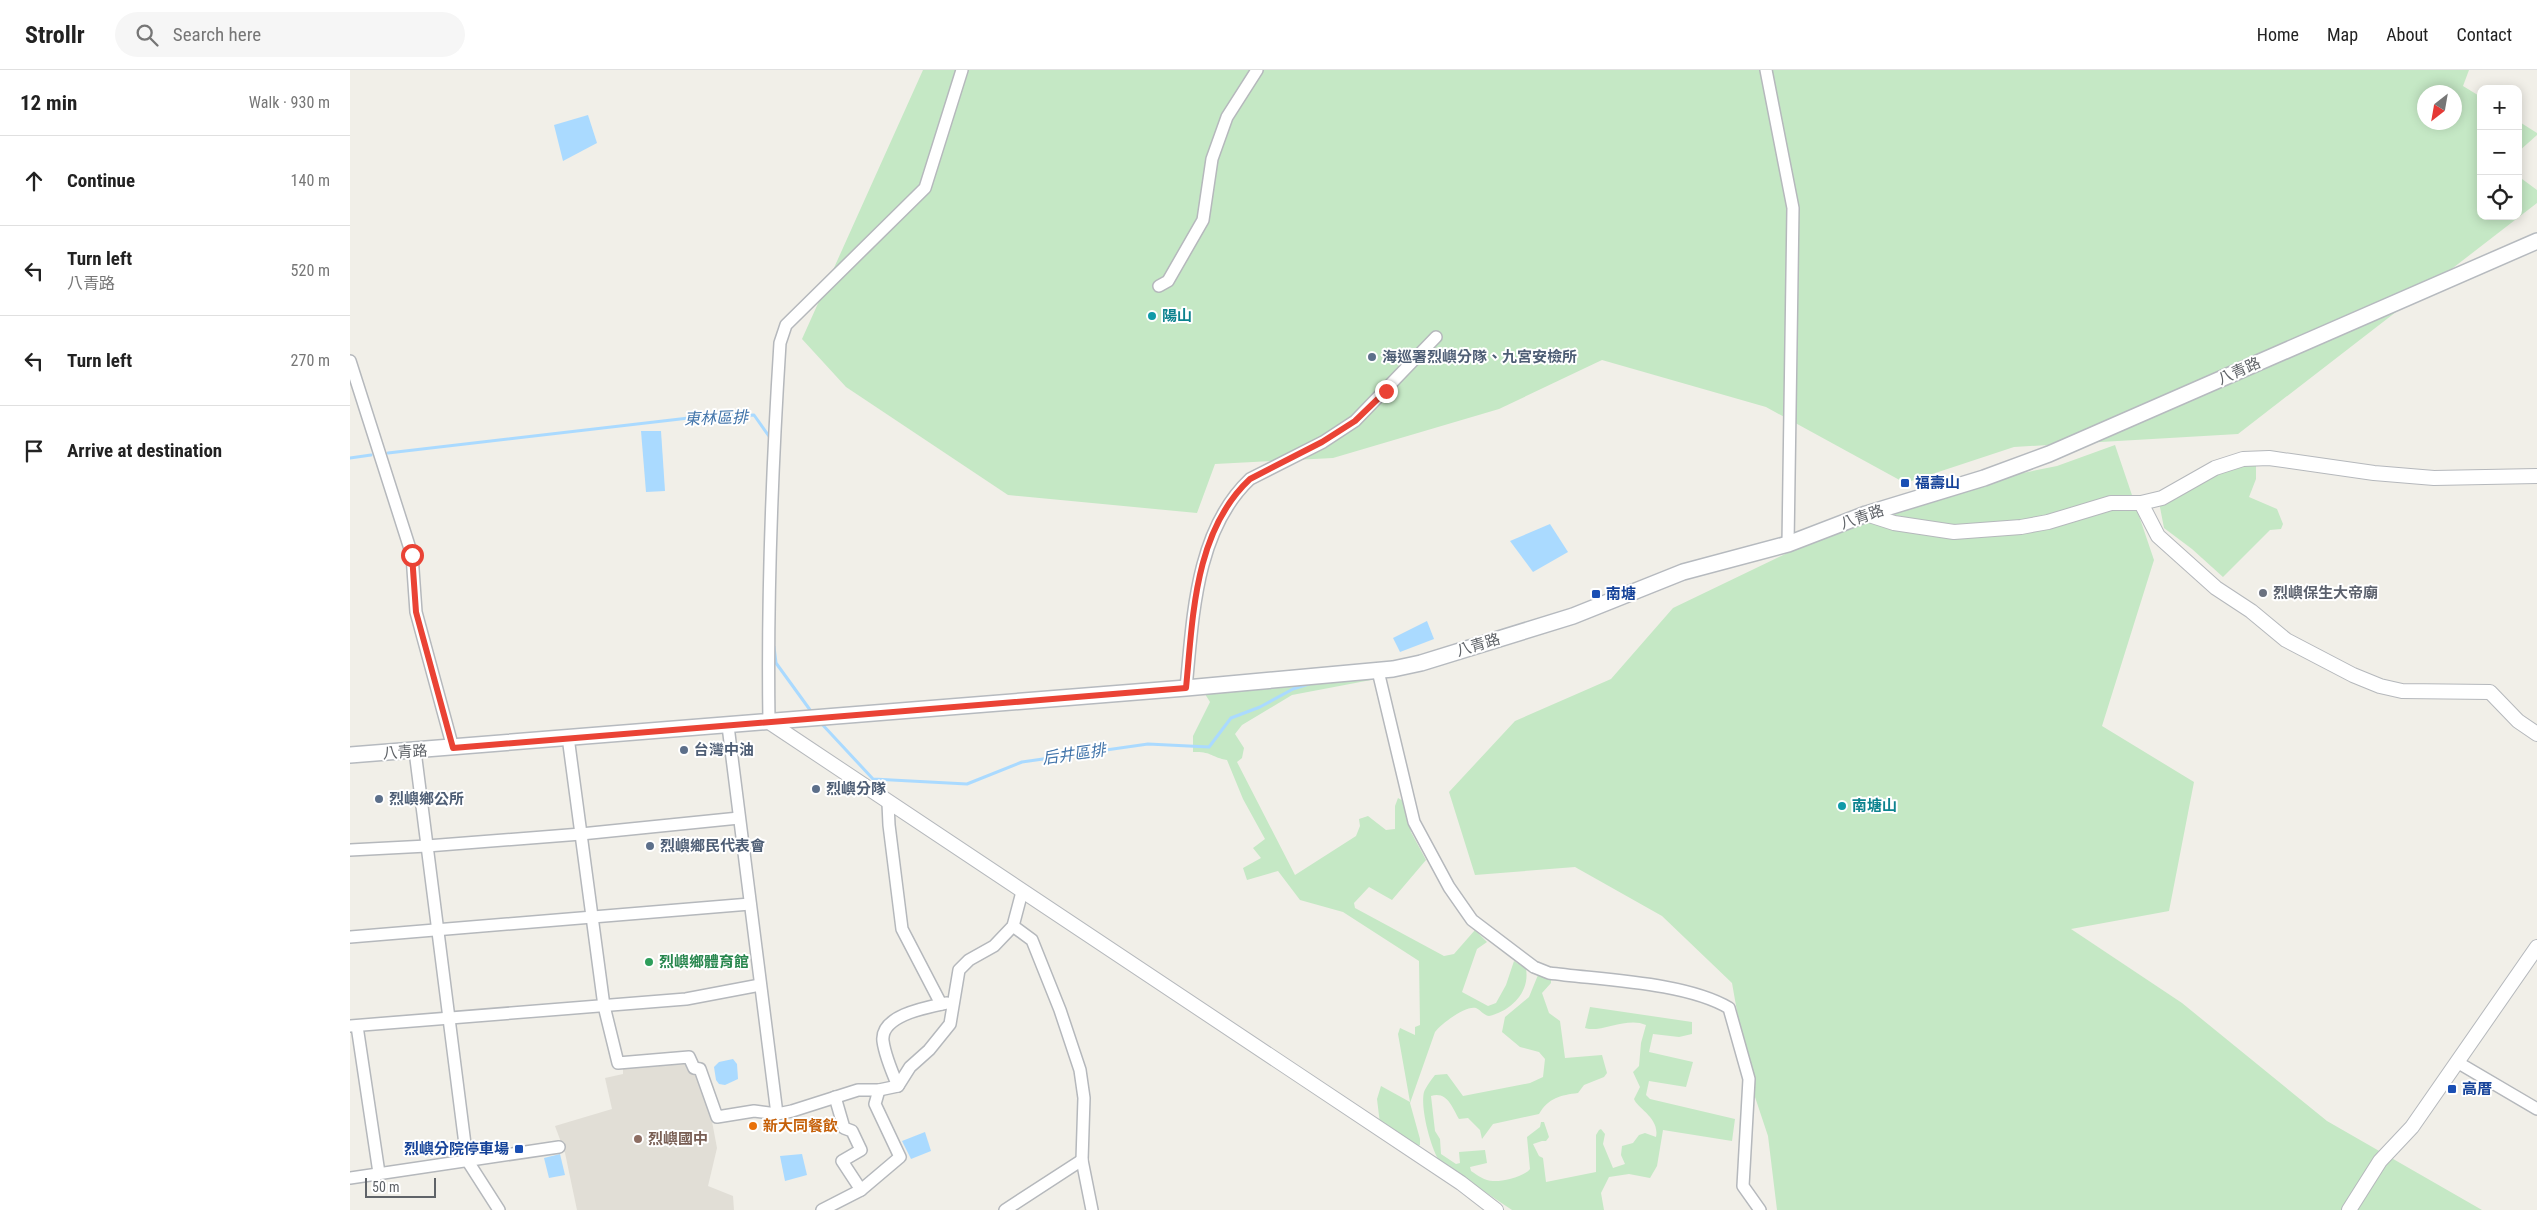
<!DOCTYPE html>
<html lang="en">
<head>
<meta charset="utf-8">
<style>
  body { margin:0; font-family:"Roboto Condensed","Noto Sans TC",sans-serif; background:#f6f6f6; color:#222 }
  .controls { position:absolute; right:15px; top:15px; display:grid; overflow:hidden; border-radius:10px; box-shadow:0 2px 12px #0003 }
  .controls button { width:45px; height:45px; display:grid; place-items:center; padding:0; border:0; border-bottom:1px solid #e0e0e0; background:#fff; color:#222; font:25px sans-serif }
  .compass { position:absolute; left:2067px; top:15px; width:45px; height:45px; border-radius:50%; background:#fff; box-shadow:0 2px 12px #0003; rotate:211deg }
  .scale { position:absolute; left:15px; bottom:12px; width:71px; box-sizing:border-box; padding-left:5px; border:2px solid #5f6368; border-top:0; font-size:14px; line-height:18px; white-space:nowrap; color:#5f6368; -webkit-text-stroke:4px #fff; paint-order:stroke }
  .stop { position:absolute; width:15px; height:15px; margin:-11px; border:4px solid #ea4335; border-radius:50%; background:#fff }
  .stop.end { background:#ea4335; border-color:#fff; box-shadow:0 1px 5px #0008 }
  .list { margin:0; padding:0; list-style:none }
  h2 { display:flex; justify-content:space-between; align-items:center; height:65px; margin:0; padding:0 20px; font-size:21px }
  h2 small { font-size:16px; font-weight:400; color:#767676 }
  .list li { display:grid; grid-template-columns:32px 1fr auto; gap:15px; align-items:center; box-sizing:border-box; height:90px; padding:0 20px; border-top:1px solid #e0e0e0 }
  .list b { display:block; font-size:19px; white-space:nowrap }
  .list p { margin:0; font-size:16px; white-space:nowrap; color:#767676 }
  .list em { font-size:16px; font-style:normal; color:#767676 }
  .icon { flex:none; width:28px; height:28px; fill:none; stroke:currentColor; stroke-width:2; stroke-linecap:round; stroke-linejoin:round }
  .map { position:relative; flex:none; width:2187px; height:1140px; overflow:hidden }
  header { display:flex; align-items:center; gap:30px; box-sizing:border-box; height:70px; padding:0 25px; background:#fff; border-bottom:1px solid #e0e0e0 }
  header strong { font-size:24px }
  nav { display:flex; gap:28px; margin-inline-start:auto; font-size:18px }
  .search { width:350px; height:45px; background:#f6f6f6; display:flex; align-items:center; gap:12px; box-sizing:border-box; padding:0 18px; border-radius:28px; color:#767676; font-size:19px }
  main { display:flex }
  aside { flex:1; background:#fff }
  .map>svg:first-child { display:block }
  .education { fill:#e1ded6 }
  .green { fill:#c5e8c5; fill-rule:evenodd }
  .water { fill:#aadaff }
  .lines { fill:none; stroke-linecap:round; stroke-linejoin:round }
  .stream { stroke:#aadaff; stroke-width:3 }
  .minor-casing { stroke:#b5b8bc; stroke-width:14 }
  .tertiary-casing { stroke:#b5b8bc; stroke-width:16 }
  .secondary-casing { stroke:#b6babf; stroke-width:18 }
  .minor { stroke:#fff; stroke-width:11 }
  .tertiary { stroke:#fff; stroke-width:14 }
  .secondary { stroke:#fff; stroke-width:15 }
  .route { stroke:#ea4335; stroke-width:6 }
  .culture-dot { fill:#0f9aa8; stroke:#fff; stroke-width:2 }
  .service-dot { fill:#5c6f8a; stroke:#fff; stroke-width:2 }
  .transit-dot { fill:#1a4fb4; stroke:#fff; stroke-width:2 }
  .worship-dot { fill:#6b7280; stroke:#fff; stroke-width:2 }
  .leisure-dot { fill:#2e9e5b; stroke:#fff; stroke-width:2 }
  .food-dot { fill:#e8710a; stroke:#fff; stroke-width:2 }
  .education-dot { fill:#8d6e63; stroke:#fff; stroke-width:2 }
  .labels { text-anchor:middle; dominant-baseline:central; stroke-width:4; stroke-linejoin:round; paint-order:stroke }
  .culture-label { font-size:15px; font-weight:bold; fill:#0d838f; stroke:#fff; text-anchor:start }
  .service-label { font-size:15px; font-weight:bold; fill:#4e5e75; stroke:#fff; text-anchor:start }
  .street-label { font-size:15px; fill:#5f6368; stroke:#fff }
  .transit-label { font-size:15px; font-weight:bold; fill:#164399; stroke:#fff; text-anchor:start }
  .worship-label { font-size:15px; font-weight:bold; fill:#5b616d; stroke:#fff; text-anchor:start }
  .leisure-label { font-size:15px; font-weight:bold; fill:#27864d; stroke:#fff; text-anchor:start }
  .food-label { font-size:15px; font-weight:bold; fill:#c56008; stroke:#fff; text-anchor:start }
  .education-label { font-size:15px; font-weight:bold; fill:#785e54; stroke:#fff; text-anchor:start }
  .water-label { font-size:16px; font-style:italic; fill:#4174aa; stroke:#fff }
</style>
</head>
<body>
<header>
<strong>Strollr</strong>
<div class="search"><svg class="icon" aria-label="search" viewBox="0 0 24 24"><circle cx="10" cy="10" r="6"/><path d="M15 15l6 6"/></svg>Search here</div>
<nav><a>Home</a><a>Map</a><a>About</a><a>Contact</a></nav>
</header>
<main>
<aside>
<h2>12 min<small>Walk · 930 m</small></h2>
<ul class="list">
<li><svg class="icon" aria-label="ahead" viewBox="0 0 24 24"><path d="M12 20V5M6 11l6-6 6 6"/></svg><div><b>Continue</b></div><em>140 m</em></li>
<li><svg class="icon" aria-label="left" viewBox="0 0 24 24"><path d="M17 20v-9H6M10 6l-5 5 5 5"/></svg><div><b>Turn left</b><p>八青路</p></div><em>520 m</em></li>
<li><svg class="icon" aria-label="left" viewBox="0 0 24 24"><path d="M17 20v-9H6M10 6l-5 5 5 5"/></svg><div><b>Turn left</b></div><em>270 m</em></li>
<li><svg class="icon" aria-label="arrive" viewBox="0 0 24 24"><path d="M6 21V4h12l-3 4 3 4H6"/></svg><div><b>Arrive at destination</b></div></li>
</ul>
</aside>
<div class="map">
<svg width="2187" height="1140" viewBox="0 0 2187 1140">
  <rect width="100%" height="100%" fill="#f1efe8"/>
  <path class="education" d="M335,994L337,999L347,1002L361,1046L367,1078L358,1116L383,1126L384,1140H227L215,1083L205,1056L262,1039L255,1008L273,1004V998Z"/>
  <g class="green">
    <path d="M573,0H2119L2113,16L2131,27V146H2168V106L2187,120V133L1888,364L1664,377L1555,413L1416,337L1252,290L1149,339L983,388L865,394L847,443L658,425L496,317L452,269ZM2074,22H2104V52H2074Z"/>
    <path d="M2168,51L2187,63V65L2168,82Z"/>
    <path d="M1765,375L1804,490L1752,656L1844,712L1819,841L1721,859L1832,933L1977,1051L2132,1140H1427L1418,1066L1399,1009L1382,913L1312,846L1225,797L1125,805L1099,722L1165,651L1261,609L1323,538L1462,471L1609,416L1707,396Z"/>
    <path d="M1890,394L1906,395V409L1899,427L1927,439L1933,454L1931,459L1920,460L1873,507L1842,479L1814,458L1809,432L1866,402Z"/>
    <path d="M1019,608L1021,610L942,625L892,655L885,664L894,678L892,688L887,692L945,805L1006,766L1010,756L1009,749L1018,746L1036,760L1045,759V736L1048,728L1055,732L1061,762L1076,790L1042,830L1019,817L1004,833L1005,838L1094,886L1104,884L1125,860L1137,872L1127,879L1112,922L1138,936L1146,933L1156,915L1164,891L1176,899C1180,922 1161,941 1139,946C1133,945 1131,940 1126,938C1116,935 1091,954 1085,962L1060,1033L1070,1069V1075L1066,1077L1030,1054L1027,1029L1031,1016L1060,1032L1048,964L1050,958L1065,965V957L1070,955L1069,891L993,842L950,830L928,801L897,810L893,798L911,788L903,778L915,769L893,729L877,690C861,687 861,681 843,682V666L860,632L855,624Z"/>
    <path d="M1188,905L1201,910V913L1192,923L1199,943L1210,951L1215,988L1252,985L1257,1003L1254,1007L1234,1015L1228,1023C1211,1025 1198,1028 1189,1044L1143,1054L1132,1069L1130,1060L1118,1048L1109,1049C1102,1037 1097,1021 1081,1026L1085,1061L1090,1069L1091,1084L1106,1094L1110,1093L1109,1082L1135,1080L1137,1093L1120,1097L1121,1101C1127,1105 1135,1111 1143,1111C1152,1112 1175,1106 1180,1099L1177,1067L1190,1057L1191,1052H1194L1199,1067L1196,1071H1192L1183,1074L1189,1086L1193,1088L1196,1112L1246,1102V1065L1249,1060L1251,1059L1255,1064L1253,1074L1263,1098L1275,1094L1271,1085L1272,1076L1283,1073L1289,1065L1295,1063L1306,1067C1310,1048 1287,1038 1284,1029L1290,1017L1283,1002L1289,996L1291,973L1296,955C1279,947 1257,960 1239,959L1235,958L1240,937L1342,952V964L1329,967L1303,964L1299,982L1343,992L1336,1017L1299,1011L1296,1025L1300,1029L1385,1049L1382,1071L1313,1060L1307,1096L1300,1108L1279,1104L1259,1107L1251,1123L1254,1140H1162L1090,1092C1081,1079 1070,1038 1074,1022C1076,1017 1081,1010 1085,1005L1097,1004L1113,1026L1180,1013L1193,1007L1195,989L1189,982L1170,977L1152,962L1155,947L1179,927Z"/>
  </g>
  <g class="water">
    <path d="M238,45L247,73L213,91L204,55Z"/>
    <path d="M291,361H311L315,421L296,422Z"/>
    <path d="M1200,454L1218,482L1183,502L1160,471Z"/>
    <path d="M1077,551L1084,569L1050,582L1043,568Z"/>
    <path d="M383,989L387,994L388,1009L375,1015L369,1014L366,1010L364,997L369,992Z"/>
    <path d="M575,1062L581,1081L561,1089L552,1071Z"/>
    <path d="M210,1084L215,1105L199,1108L194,1088Z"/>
    <path d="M452,1084L457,1105L435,1111L430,1086Z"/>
  </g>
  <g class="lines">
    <g class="stream">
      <path d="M38,383L356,346L404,345L421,369"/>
      <path d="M0,388L21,385"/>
      <path d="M424,577L426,593L463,644"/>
      <path d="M470,652L523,709L617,714L672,692L798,674L859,677L881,648L910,637L943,619L959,614"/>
    </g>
    <defs>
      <g id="minor">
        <path d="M1416,0L1443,138L1438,474"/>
        <path d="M809,216L818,211L853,150L862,89L877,47L907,0"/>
        <path d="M0,291L62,485L66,542L103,678"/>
        <path d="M1028,601L1064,752L1099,817L1122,850L1184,897L1199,903C1251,910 1335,912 1379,938L1399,1009L1393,1116L1410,1140"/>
        <path d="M836,618C843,548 845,461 900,409L973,372L1005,351L1086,267"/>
        <path d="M419,652C417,525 422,399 430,273L436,255L575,118L612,0"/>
        <path d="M378,656L427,1044"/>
        <path d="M218,667L254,936L268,993L339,987L344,998L350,999L367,1047L404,1041L427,1044L442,1041L508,1020H529L548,1016L560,997L579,980L600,954L609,900L619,890L644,876L663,856L672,822"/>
        <path d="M65,681L117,1090L149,1140"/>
        <path d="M538,733L539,755L552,859L591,934"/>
        <path d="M0,780L77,776L231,764L389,748"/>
        <path d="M663,856L682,870L710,940L730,1000L734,1028L732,1090L742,1140"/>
        <path d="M0,867L400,834"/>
        <path d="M0,956L336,929L410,915"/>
        <path d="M7,956L29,1103"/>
        <path d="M2107,992L2187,1039"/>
        <path d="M548,1016C542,1002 535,986 533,971C530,945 578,937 597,933"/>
        <path d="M485,1027L494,1058L502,1061L511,1080L492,1091L511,1120"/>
        <path d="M0,1108L209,1077"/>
        <path d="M472,1140L511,1120L550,1087L525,1034L529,1020"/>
        <path d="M655,1140L732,1090"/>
      </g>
      <g id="tertiary">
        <path d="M1791,433L1808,466L1866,518L1901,541L1936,570L2003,605L2030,616L2052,621L2140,622L2168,651L2187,664"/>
        <path d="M1516,444L1544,453L1604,462L1671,457L1698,452L1761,433H1791L1812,428L1865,398L1893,389L1919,388L2024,403L2084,408L2187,406"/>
        <path d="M419,652L1111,1113L1146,1140"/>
        <path d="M1999,1140L2030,1091L2062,1057L2187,877"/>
      </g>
      <path id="secondary" d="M0,685L836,618L1043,599L1071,593L1223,546L1333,502L1438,474L1516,444L1634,408L1699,384L2187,171"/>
    </defs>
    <use href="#minor" class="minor-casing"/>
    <use href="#tertiary" class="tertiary-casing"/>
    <use href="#secondary" class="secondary-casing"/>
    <use href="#minor" class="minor"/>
    <use href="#tertiary" class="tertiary"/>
    <use href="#secondary" class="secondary"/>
  </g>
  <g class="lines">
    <path class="route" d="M62,485L66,542L103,678L836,618C843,547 844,461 900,409L972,372L1005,351L1036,321"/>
  </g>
  <g class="culture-dot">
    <circle cx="802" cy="246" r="5"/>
    <circle cx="1492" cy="736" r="5"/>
  </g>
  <g class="service-dot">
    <circle cx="1022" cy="287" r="5"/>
    <circle cx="334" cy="680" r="5"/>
    <circle cx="466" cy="719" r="5"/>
    <circle cx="29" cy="729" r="5"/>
    <circle cx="300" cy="776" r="5"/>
  </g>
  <g class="transit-dot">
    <rect x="1550" y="408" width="10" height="10" rx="2.5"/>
    <rect x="1241" y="519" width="10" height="10" rx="2.5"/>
    <rect x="2097" y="1014" width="10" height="10" rx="2.5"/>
    <rect x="164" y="1074" width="10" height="10" rx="2.5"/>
  </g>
  <circle class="worship-dot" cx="1913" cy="523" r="5"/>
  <circle class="leisure-dot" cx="299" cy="892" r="5"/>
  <circle class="food-dot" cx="403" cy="1056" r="5"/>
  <circle class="education-dot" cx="288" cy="1069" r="5"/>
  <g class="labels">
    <g class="culture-label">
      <text x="812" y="246">陽山</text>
      <text x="1502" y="736">南塘山</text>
    </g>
    <g class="service-label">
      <text x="1032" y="287">海巡署烈嶼分隊、九宮安檢所</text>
      <text x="344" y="680">台灣中油</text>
      <text x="476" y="719">烈嶼分隊</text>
      <text x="39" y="729">烈嶼鄉公所</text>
      <text x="310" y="776">烈嶼鄉民代表會</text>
    </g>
    <g class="street-label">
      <text transform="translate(1889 301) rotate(-24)">八青路</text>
      <text transform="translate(1512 447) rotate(-19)">八青路</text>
      <text transform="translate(1128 575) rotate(-17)">八青路</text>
      <text transform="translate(55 682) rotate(-4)">八青路</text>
    </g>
    <g class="transit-label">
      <text x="1565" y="413">福壽山</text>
      <text x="1256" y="524">南塘</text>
      <text x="2112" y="1019">高厝</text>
      <text x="159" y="1079" text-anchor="end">烈嶼分院停車場</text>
    </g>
    <g class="worship-label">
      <text x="1923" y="523">烈嶼保生大帝廟</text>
    </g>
    <g class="leisure-label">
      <text x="309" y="892">烈嶼鄉體育館</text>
    </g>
    <g class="food-label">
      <text x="413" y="1056">新大同餐飲</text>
    </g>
    <g class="education-label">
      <text x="298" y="1069">烈嶼國中</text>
    </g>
    <g class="water-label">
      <text transform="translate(366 348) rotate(-2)">東林區排</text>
      <text transform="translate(724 684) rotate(-8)">后井區排</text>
    </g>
  </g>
</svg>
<div class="controls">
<button>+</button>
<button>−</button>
<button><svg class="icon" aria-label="locate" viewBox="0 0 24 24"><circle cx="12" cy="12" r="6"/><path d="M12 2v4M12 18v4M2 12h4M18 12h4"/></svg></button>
</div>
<svg class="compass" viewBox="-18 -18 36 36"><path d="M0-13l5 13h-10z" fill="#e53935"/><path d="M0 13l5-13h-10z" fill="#767676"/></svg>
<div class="scale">50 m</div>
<div class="stop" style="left:62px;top:485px"></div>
<div class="stop end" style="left:1036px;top:321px"></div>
</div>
</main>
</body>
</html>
